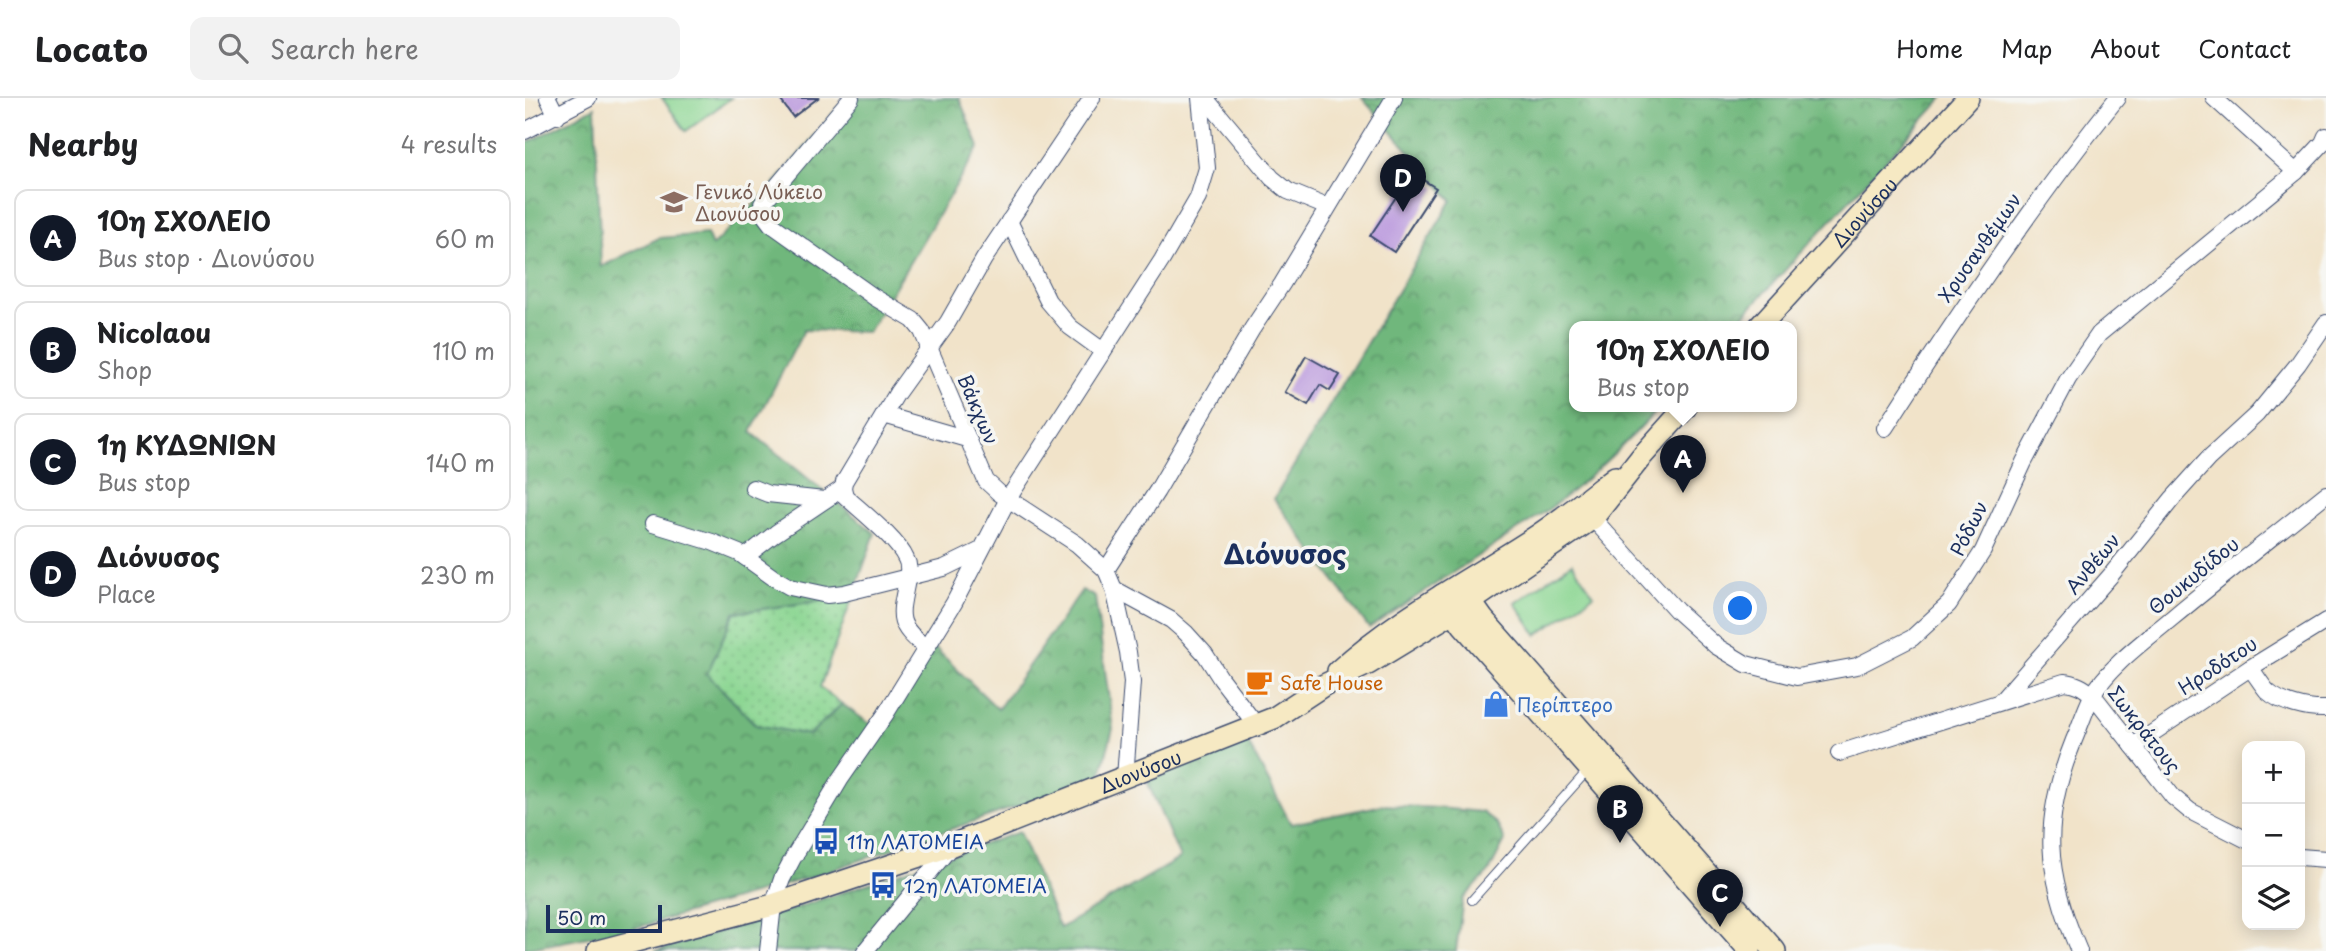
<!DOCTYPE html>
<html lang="en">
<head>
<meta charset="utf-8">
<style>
  body { margin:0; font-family:"Playpen Sans",sans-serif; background:#f2f2f2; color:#202124 }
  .controls { position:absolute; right:21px; bottom:21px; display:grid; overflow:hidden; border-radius:14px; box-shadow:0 4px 18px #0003 }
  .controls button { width:63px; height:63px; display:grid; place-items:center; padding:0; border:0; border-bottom:2px solid #e0e0e0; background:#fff; color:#202124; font:35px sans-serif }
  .scale { position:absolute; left:21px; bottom:18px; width:116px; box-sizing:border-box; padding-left:7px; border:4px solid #1b2f5e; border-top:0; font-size:19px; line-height:24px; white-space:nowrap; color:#1b2f5e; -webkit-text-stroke:5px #f6f6f2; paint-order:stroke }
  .you { position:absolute; left:1216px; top:511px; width:24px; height:24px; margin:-18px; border:5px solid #fff; border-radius:50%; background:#1a73e8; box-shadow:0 0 0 10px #1a73e833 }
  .badge { display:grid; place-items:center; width:46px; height:46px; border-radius:50%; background:#111827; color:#fff; font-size:23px; font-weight:700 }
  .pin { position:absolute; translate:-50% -58px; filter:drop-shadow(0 2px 4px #0008) }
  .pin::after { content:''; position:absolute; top:37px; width:24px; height:21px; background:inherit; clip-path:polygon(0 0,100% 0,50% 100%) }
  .popup { position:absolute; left:1044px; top:223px; width:228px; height:91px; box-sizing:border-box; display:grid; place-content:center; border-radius:14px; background:#fff; filter:drop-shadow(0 2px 5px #0005); font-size:23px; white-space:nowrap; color:#757577 }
  .popup b { font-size:26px; color:#202124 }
  .popup::after { content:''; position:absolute; left:50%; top:100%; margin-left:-14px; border:14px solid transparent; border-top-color:#fff }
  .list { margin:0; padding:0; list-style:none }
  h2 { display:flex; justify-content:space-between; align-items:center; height:91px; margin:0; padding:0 28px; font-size:30px }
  h2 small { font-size:23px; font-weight:400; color:#757577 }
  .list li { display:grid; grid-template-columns:46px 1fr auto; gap:21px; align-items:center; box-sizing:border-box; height:98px; margin:0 14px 14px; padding:0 14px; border:2px solid #e0e0e0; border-radius:14px }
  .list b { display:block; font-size:26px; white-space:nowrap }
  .list p { margin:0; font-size:23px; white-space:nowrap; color:#757577 }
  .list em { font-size:23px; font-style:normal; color:#757577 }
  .icon { flex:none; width:38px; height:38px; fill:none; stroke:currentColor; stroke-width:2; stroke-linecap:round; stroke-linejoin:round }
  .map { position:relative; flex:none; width:1801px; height:853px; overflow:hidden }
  header { display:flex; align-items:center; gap:42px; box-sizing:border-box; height:98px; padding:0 35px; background:#fff; border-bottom:2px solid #e0e0e0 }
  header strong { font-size:33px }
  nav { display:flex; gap:38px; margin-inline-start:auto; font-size:24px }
  .search { width:490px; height:63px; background:#f2f2f2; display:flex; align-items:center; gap:18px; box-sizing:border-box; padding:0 24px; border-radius:14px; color:#757577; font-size:26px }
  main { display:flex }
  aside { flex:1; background:#fff }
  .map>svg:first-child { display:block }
  .grass { fill:url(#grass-dots); stroke:#538278; stroke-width:2 }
  .forest { fill:url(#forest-crowns); stroke:#46736d; stroke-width:2 }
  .pitch { fill:#8bd692; stroke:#538278; stroke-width:2 }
  .building { fill:#b997dd }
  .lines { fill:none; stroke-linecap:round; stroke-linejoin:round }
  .lane-casing { stroke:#3b4a6e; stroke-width:10 }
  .street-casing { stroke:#3b4a6e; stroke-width:18 }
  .secondary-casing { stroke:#3b4a6e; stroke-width:24 }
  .lane { stroke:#fff; stroke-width:8 }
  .street { stroke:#fff; stroke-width:16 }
  .secondary { stroke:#f6e9c3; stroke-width:21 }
  .labels { text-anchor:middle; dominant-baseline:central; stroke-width:7; stroke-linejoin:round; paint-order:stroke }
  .education-label { font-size:19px; fill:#785e54; stroke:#f6f6f2; text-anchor:start }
  .street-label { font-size:19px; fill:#1b2f5e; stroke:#f6f6f2 }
  .food-label { font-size:19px; fill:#c56008; stroke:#f6f6f2; text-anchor:start }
  .shop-label { font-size:19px; fill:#366cbe; stroke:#f6f6f2; text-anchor:start }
  .transit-label { font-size:19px; fill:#164399; stroke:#f6f6f2; text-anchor:start }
  .district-label { font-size:26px; font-weight:bold; fill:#1b2f5e; stroke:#f6f6f2 }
</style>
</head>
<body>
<header>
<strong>Locato</strong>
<div class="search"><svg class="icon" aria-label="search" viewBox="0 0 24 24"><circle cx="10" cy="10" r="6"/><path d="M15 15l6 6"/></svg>Search here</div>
<nav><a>Home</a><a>Map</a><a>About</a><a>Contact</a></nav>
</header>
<main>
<aside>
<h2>Nearby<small>4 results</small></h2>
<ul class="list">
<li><span class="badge">A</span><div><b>10η ΣΧΟΛΕΙΟ</b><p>Bus stop · Διονύσου</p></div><em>60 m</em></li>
<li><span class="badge">B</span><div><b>Nicolaou</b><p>Shop</p></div><em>110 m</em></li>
<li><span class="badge">C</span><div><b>1η ΚΥΔΩΝΙΩΝ</b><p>Bus stop</p></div><em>140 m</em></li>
<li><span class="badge">D</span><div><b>Διόνυσος</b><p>Place</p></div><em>230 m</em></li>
</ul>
</aside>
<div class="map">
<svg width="1801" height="853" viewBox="0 0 1801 853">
  <defs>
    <pattern id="grass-dots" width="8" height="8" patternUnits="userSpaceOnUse" patternTransform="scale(1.75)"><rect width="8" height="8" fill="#8bd692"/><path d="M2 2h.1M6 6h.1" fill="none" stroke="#77b880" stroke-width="1.8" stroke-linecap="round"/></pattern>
    <pattern id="forest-crowns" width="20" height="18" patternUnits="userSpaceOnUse" patternTransform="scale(1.75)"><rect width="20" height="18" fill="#70b77c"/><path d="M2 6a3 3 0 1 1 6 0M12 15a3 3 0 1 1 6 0" fill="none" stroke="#5b9569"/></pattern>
  </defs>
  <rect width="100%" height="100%" fill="#f6f6f2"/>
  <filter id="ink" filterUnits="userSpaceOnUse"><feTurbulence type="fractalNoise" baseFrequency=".0143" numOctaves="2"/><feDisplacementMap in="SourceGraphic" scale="14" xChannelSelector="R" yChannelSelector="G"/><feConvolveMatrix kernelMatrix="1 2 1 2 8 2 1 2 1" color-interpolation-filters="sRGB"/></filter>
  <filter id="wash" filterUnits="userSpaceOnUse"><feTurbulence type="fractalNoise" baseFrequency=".00686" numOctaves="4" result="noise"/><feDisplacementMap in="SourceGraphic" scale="28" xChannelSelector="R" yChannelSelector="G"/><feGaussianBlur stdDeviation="1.57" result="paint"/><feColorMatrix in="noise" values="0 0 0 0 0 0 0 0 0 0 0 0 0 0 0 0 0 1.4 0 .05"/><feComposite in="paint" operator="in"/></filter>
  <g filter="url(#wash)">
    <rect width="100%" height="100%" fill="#f1e3c9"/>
    <path class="grass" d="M328,498L295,589L317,606L284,637L231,627L182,576L209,515Z"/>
    <g class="forest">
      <path d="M321,0H434L454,49L343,234L279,232L226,334L350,435L328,498L209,515L182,576L231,627L284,637L317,606L345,626L410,550L473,611L557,492L570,499L588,631L575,680L283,780L110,830L0,851V46L70,9L76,169L134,140L182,136L187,148L247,89Z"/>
      <path d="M837,0H1418L1208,229H1050V309H1135C1100,346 1065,381 1024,411L844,530L749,401L927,102Z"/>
      <path d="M722,643L766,726L858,707L914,710L957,714L972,726L980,743L964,774L938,801L931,853H130L265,812L494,734L535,830L655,760L622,683Z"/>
    </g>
    <g class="pitch">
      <path d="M137,0H206L161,33Z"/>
      <path d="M1047,465L1069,497L1012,537L990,505Z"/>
    </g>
    <g id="blocks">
      <g class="building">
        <path d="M254,0H293L268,19Z"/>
        <path d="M887,75L911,90L869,154L845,138Z"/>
        <path d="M781,258L815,277L805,293L795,287L783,307L760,294Z"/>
      </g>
    </g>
  </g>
  <g filter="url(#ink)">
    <use href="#blocks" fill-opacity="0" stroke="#3b4a6e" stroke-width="2"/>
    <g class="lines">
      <defs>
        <path id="lane" d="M947,802L1064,671"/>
        <g id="street">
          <path d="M23,0L32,18"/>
          <path d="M326,0L237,106V114L246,126L349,199L388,222L397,233L461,383L474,395L552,446L581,472L589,491L603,554L607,584L600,680"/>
          <path d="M680,0L747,80L763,93L802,109"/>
          <path d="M1689,0L1771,74"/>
          <path d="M0,33L63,0"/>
          <path d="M484,123L523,203L545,229L578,253"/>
          <path d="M359,317L442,341"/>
          <path d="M1360,330C1433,216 1508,105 1592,0"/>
          <path d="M228,390L243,396L299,402"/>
          <path d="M1062,414L1152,513L1191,548L1221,566L1272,579L1332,568L1387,540L1424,506L1458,453L1499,364L1543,281L1574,236L1771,74L1798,45L1801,38"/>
          <path d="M128,426L187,444L214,455L249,480L265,489L302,497L319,495L419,470L456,452"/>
          <path d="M220,459L251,435L318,390"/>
          <path d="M581,472L632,393L727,231L757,186L869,0"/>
          <path d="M589,491L646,522L661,535L680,556L696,581L732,628"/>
          <path d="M400,549C370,525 375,518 382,482C383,474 385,468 381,461C373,442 336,413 320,398L318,390L319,384L372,295L423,224L459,161L567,0"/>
          <path d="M1725,570C1731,577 1736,586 1742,593C1755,605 1783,612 1801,611"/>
          <path d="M1476,603L1586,477L1648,400L1684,360L1732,316L1773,266L1801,225"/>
          <path d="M1608,648L1725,570L1801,523"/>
          <path d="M1314,655L1539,584C1551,585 1558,589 1568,597L1648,699L1665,713L1722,742"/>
          <path d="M1775,759L1801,761"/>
          <path d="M243,853L248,807L257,781L268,760L315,682L360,617L429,505L483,401L637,162L673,100L682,70L675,0"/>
          <path d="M340,853L427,747"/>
          <path d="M1554,853C1520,774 1516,723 1549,642C1555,628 1560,612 1567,598C1584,568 1621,542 1647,520C1698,478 1750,437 1801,396"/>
        </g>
        <g id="secondary">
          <path id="s1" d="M1234,229L1443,0"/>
          <path d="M934,487L958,521L1250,853"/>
          <path d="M917,497L938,527L1225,853"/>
          <path d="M813,573C870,521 939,485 1004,443C1034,424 1062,401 1090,379"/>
          <path id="s2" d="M73,853L248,807L427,747L749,620L799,587L843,566L945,504L1068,420L1117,358L1161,309"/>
        </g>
      </defs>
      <use href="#lane" class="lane-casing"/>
      <use href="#street" class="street-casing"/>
      <use href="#secondary" class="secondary-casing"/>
      <use href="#lane" class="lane"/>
      <use href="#street" class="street"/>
      <use href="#secondary" class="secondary"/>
    </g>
  </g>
  <defs>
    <symbol id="school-bare" viewBox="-9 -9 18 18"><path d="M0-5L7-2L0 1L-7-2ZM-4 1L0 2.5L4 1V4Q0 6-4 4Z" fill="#8d6e63" stroke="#f6f6f2" stroke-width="2.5" paint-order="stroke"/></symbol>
    <symbol id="cafe-bare" viewBox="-9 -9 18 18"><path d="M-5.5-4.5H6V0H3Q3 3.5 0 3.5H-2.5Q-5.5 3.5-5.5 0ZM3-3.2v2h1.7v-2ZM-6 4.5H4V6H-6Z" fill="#e8710a" stroke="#f6f6f2" stroke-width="2.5" paint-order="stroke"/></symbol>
    <symbol id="shop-bare" viewBox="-9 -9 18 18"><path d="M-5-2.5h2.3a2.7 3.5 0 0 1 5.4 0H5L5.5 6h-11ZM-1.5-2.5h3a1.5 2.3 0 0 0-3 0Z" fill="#3f7fe0" stroke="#f6f6f2" stroke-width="2.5" paint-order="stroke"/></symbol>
    <symbol id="bus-bare" viewBox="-9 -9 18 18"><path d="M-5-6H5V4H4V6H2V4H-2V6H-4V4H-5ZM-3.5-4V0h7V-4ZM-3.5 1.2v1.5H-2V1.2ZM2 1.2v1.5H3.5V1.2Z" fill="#1a4fb4" stroke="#f6f6f2" stroke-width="2.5" paint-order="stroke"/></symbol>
  </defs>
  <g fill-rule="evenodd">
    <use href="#school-bare" x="130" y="85" width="38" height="38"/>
    <use href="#cafe-bare" x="715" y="565" width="38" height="38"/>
    <use href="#shop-bare" x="952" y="587" width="38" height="38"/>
    <use href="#bus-bare" x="282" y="724" width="38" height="38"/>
    <use href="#bus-bare" x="339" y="768" width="38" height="38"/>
  </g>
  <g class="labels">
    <g class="education-label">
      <text x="170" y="93">Γενικό Λύκειο<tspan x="170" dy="22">Διονύσου</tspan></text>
    </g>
    <g class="street-label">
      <text stroke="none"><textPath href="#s1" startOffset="156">Διονύσου</textPath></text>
      <text transform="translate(1454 149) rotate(-55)">Χρυσανθέμων</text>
      <text transform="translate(454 311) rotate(67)">Βάκχων</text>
      <text transform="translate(1443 430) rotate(-63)">Ρόδων</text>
      <text transform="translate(1567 465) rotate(-50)">Ανθέων</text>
      <text transform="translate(1668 477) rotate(-39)">Θουκυδίδου</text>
      <text transform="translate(1692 567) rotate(-33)">Ηροδότου</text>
      <text transform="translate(1620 631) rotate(52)">Σωκράτους</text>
      <text stroke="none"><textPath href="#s2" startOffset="572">Διονύσου</textPath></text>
    </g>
    <g class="food-label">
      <text x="755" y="584">Safe House</text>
    </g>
    <g class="shop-label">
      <text x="992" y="606">Περίπτερο</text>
    </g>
    <g class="transit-label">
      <text x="322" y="743">11η ΛΑΤΟΜΕΙΑ</text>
      <text x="379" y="787">12η ΛΑΤΟΜΕΙΑ</text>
    </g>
    <g class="district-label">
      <text x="760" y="455">Διόνυσος</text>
    </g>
  </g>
</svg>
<div class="controls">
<button>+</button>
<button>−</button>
<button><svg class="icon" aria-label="layers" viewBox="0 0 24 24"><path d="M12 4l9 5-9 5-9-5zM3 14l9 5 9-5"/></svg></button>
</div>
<div class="scale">50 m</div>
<div class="you"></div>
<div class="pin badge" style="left:1158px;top:395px">A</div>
<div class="popup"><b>10η ΣΧΟΛΕΙΟ</b>Bus stop</div>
<div class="pin badge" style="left:1095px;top:745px">B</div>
<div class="pin badge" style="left:1195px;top:829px">C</div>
<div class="pin badge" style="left:878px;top:114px">D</div>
</div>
</main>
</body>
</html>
